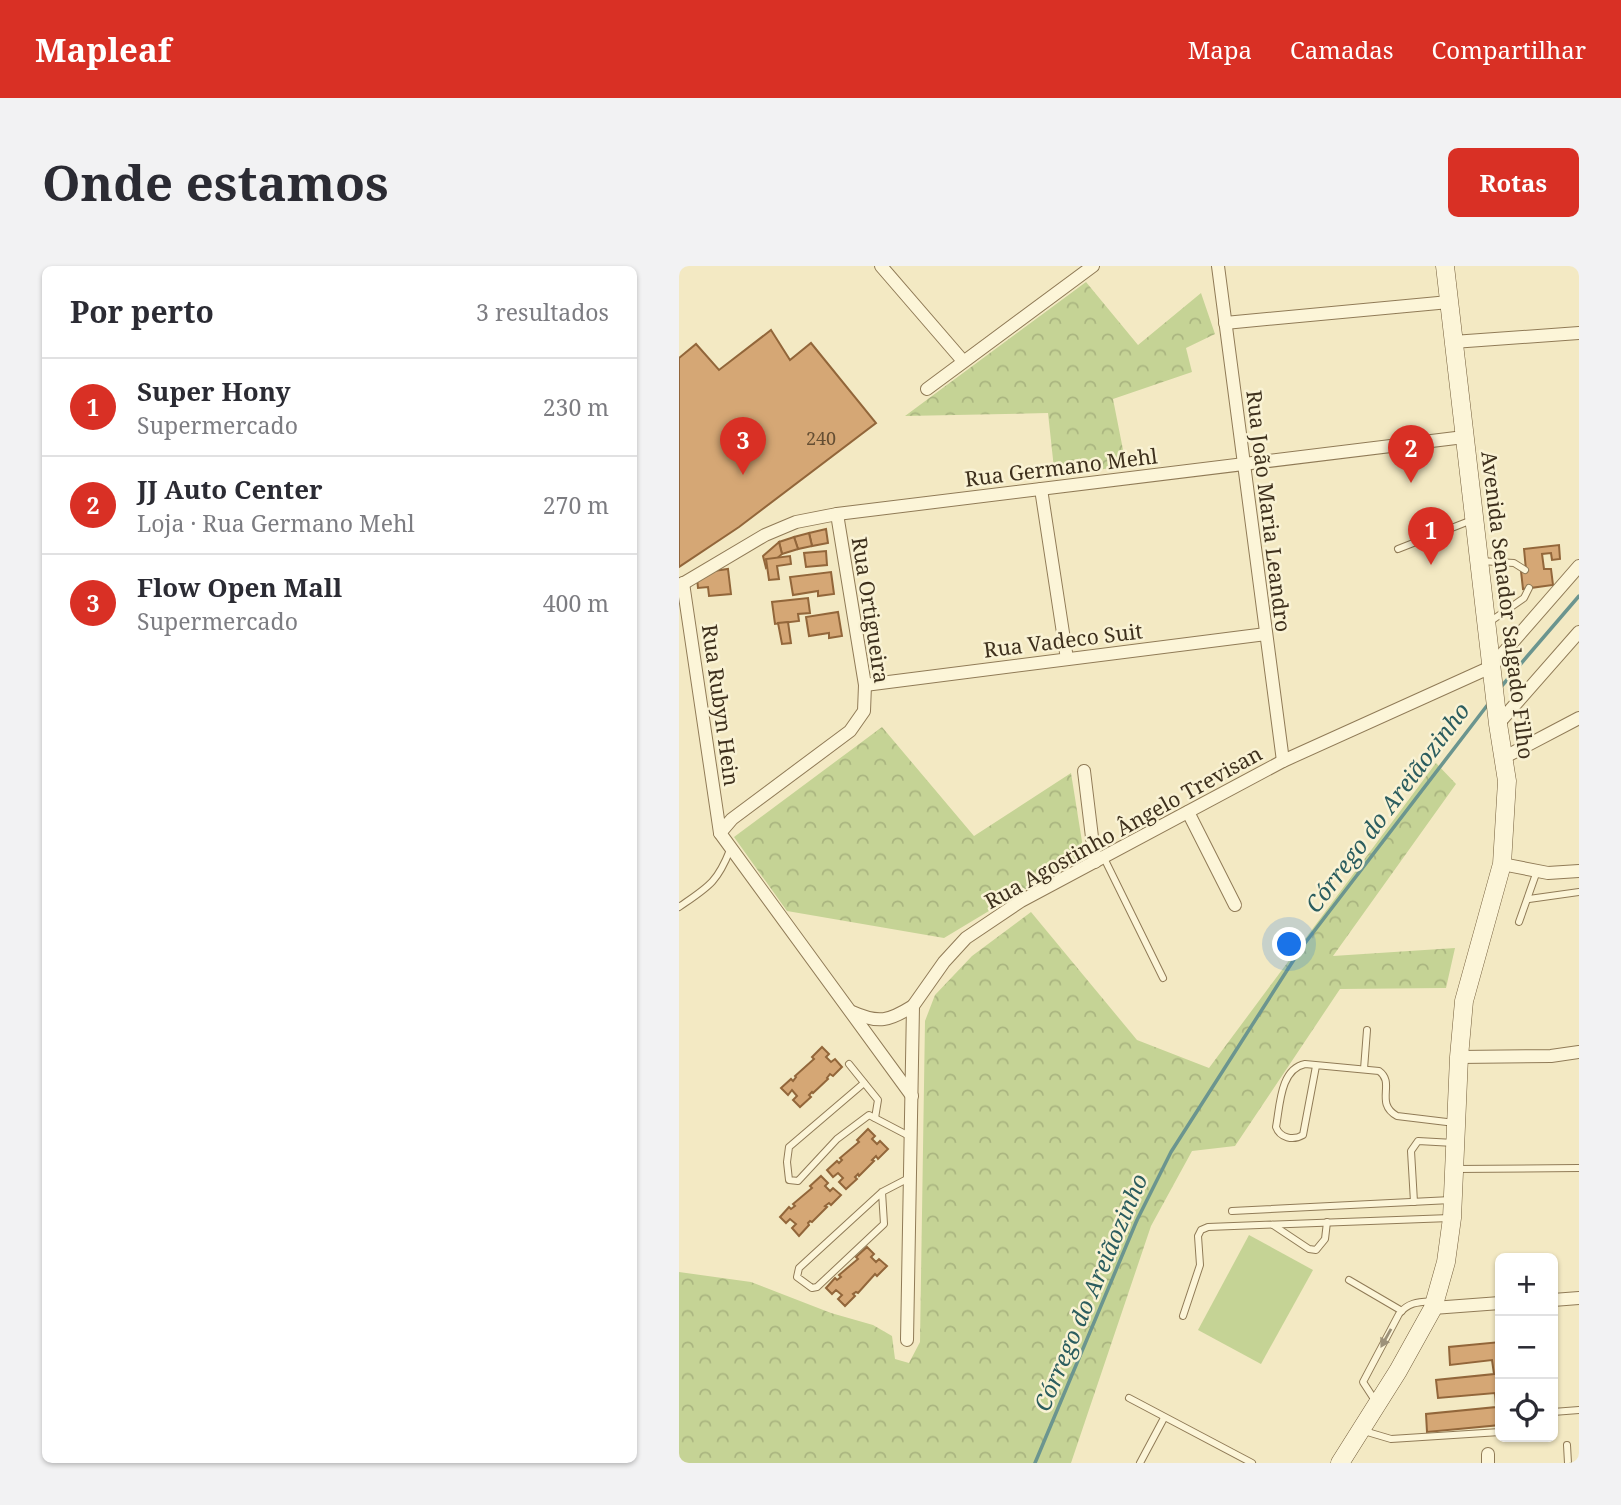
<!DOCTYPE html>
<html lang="pt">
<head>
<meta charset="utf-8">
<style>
  body { margin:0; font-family:"Noto Serif",serif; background:#f2f2f3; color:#2b2b33 }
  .controls { position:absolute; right:21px; bottom:21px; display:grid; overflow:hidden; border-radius:10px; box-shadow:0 2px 5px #0004 }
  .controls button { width:63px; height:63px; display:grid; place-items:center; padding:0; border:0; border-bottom:2px solid #e1e1e2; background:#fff; color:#2b2b33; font:35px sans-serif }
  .you { position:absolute; left:611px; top:679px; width:24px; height:24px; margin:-18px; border:5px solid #fff; border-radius:50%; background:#1a73e8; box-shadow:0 0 0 10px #1a73e833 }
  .badge { display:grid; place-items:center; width:46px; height:46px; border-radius:50%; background:#d93025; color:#fff; font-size:23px; font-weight:700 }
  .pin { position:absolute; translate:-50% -58px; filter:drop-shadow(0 2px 4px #0008) }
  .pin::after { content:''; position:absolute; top:37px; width:24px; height:21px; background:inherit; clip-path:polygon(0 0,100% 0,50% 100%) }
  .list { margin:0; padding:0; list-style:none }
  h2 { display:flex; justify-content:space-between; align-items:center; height:91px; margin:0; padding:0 28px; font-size:30px }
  h2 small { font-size:23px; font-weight:400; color:#7c7c81 }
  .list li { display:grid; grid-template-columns:46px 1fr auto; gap:21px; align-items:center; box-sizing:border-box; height:98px; padding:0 28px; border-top:2px solid #e1e1e2 }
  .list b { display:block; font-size:26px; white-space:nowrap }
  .list p { margin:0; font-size:23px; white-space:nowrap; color:#7c7c81 }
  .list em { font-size:23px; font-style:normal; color:#7c7c81 }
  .icon { flex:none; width:38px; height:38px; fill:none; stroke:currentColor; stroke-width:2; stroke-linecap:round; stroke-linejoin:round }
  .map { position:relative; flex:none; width:900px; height:1197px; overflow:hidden; border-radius:10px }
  header { display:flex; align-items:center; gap:42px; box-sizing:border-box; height:98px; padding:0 35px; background:#d93025; color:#fff }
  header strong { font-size:33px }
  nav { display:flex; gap:38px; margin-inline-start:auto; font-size:24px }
  .intro { display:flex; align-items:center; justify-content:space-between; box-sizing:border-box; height:168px; padding:0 42px }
  h1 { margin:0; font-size:49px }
  .button { padding:18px 32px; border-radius:10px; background:#d93025; color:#fff; font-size:24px; font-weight:700 }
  main { display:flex; gap:42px; padding:0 42px }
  aside { flex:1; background:#fff; border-radius:10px; box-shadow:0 2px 5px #0004 }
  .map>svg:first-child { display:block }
  .green { fill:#c5d395 }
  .forest { fill:url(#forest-crowns) }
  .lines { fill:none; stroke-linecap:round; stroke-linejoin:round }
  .stream { stroke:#6b958f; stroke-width:3.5 }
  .building { fill:#d5a775; stroke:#92663a; stroke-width:2 }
  .lane-casing { stroke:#907b57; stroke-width:8 }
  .street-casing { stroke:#907b57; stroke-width:14 }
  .secondary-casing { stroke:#725c3a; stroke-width:19 }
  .lane { stroke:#fcf5d8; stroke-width:6 }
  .street { stroke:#fcf5d8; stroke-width:12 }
  .secondary { stroke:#fcf5d8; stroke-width:18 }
  .oneway { fill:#9d927a }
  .labels { text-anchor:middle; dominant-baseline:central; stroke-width:5; stroke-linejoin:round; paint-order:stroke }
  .number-label { font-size:18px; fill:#644e33 }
  .street-label { font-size:21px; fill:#3e301d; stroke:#f9f2d4 }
  .water-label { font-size:23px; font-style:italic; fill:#2b5d5f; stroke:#f9f2d4 }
</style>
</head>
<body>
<header>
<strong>Mapleaf</strong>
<nav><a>Mapa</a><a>Camadas</a><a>Compartilhar</a></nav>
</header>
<div class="intro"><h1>Onde estamos</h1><a class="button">Rotas</a></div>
<main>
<aside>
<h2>Por perto<small>3 resultados</small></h2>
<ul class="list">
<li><span class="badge">1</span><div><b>Super Hony</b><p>Supermercado</p></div><em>230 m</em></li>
<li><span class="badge">2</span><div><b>JJ Auto Center</b><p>Loja · Rua Germano Mehl</p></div><em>270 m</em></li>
<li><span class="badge">3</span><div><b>Flow Open Mall</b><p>Supermercado</p></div><em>400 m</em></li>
</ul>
</aside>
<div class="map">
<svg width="900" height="1197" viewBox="0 0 900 1197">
  <defs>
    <pattern id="forest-crowns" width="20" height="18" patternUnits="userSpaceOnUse" patternTransform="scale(1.75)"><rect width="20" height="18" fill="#c5d395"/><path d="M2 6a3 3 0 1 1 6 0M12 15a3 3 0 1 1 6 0" fill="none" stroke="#aab580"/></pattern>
  </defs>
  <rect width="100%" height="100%" fill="#f3e9c3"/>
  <path class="green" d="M570,969L634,1004L582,1098L519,1064Z"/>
  <g class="forest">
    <path d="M407,16L459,79L522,27L536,68L507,82L513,106L434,133L447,199L376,212L369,147L226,150Z"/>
    <path d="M203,461L295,570L392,507L405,588L265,672L108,645L55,571Z"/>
    <path d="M757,497L777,518L654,690L776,682L767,722L661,723L556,880L513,885L472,960L392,1197H0V1006L72,1016L152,1047L194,1059L213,1070L216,1093L230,1097L241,1076L246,755L256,729L293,690L352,646L458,774L530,802Z"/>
  </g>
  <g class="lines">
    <g class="stream">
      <path d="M821,422L900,330"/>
      <path d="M356,1197L458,954L492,886L623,681L810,437"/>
    </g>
  </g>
  <g class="building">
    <path d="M92,64L111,94L132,77L197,157L60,261L0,301V92L17,78L40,104Z"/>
    <path d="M147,263L149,277L133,280L130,267Z"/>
    <path d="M130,267L133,280L119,283L115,271Z"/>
    <path d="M115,271L119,283L103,288L100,276Z"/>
    <path d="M100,276L103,288L87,302L84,290Z"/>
    <path d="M880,279L881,293L873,294L872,287L863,288L865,303H872L874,319L844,323L842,305L847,304L845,283Z"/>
    <path d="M147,285L148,299L127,301L125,287Z"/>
    <path d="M111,290L112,298L98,300L100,313L90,314L87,293Z"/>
    <path d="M49,303L52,328L30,330L29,321L19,322L18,312L27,306Z"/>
    <path d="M152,306L155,328L139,330V325L114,329L111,311Z"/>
    <path d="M129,332L131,347L119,348L120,355L96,358L93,336Z"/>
    <path d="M159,346L163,370L150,372V367L130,370L127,351Z"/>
    <path d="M109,356L112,377L103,378L99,357Z"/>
    <path d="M143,781L150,788L147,791L152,796L156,793L163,801L154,810L151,808L148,812L149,813L134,827L133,826L130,829L132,831L121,841L114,834L118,830L113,824L109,829L102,822L112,813L114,815L117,811L116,810L135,793L133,791Z"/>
    <path d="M189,863L196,870L193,873L198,878L201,875L209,883L199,893L197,890L193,894L195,895L180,910L179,908L176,911L178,913L167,923L160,916L164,912L159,907L154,911L148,904L158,895L160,897L163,894L161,892L180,876L178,874Z"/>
    <path d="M142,910L149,917L146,920L151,925L154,922L162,929L152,939L150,937L146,940L148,941L133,956L131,955L129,957L130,959L120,970L113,962L117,958L111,953L107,957L101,951L110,941L112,943L116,940L114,938L133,922L131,920Z"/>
    <path d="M188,981L195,988L192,991L197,996L200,993L208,1000L198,1010L196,1008L179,1027L177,1026L174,1028L176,1030L166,1040L159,1033L163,1029L157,1024L153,1028L147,1022L156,1012L158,1014L162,1011L160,1009L179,993L177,991Z"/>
    <path d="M821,1076V1159L748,1166L747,1148L817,1141L816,1127L759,1132L757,1114L815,1108L813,1094L771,1099L770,1081Z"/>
  </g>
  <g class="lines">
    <defs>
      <g id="lane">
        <path d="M719,283L793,254"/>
        <path d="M801,295L835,297L846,304"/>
        <path d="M809,357L845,332L850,322"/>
        <path d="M425,592L484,712"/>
        <path d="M850,633L900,626"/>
        <path d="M0,641C29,621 38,617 51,584"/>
        <path d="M840,656L858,605"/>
        <path d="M170,798L199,834L196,852"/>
        <path d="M637,800L624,869C614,875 601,872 597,861C601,840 601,803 626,798L700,805C717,817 695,837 718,850L776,857"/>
        <path d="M685,803L688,764"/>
        <path d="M185,817L110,881L108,896L110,914L119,915L158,873L190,849L232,871"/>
        <path d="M777,903L900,902"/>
        <path d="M203,926L205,958L138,1021L133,1022L118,1011L120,1002L203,926L230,912"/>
        <path d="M735,936L732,885L739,875L775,877"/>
        <path d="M553,945L772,934"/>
        <path d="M594,959L630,983L637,984L646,973L648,956"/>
        <path d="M670,1014L723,1045"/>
        <path d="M504,1050L521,999L519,970L522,964L529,961L771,952"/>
        <path d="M450,1132L573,1197"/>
        <path d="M697,1136L684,1116L720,1048C729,1036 740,1036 754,1035"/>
        <path d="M874,1146L900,1144"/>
        <path d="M685,1165L712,1173L821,1166"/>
        <path d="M888,1179L889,1197"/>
        <path d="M461,1197L485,1152"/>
      </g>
      <g id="street">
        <path d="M202,0L284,95"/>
        <path d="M539,0L604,495"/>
        <path d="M546,57L770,36"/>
        <path d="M774,76L900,67"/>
        <path d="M248,123L414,0"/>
        <path d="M362,223L388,393"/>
        <path d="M4,317L41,567L233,830"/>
        <path d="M0,320L86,269L117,256L158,248L785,171"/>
        <path d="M186,419L587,368"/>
        <path d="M819,458L900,366"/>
        <path d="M824,492L900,452"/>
        <path d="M405,505L416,596"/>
        <path d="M509,546L556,639"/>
        <path d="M41,567L53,553L171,465L185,445L186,419L158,248"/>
        <path d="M823,598L869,607L900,605"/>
        <path d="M173,746C200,758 210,755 234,740"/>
        <path d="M780,791L872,790L900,786"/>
        <path d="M874,1034L900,1032"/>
        <path d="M754,1042L821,1037"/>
        <path d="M228,1074L234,740L265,696L287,672L342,635L604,495L812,401L900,300"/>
        <path d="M809,1188V1197"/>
      </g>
      <path id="secondary" d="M661,1197L719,1105L754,1042L767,996L773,952L780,791L785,735L823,598L828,515L819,458L766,0"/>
    </defs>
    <use href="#lane" class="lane-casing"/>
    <use href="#street" class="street-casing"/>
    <use href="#secondary" class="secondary-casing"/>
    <use href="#lane" class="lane"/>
    <use href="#street" class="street"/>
    <use href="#secondary" class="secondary"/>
  </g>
  <defs><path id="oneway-solid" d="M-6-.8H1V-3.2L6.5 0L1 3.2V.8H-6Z" transform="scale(1.75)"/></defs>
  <use class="oneway" href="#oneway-solid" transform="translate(707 1072) rotate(119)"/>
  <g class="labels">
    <g class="number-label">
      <text x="142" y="172">240</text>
    </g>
    <g class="street-label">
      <text transform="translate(382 201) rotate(-7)">Rua Germano Mehl</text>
      <text transform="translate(590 245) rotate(83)">Rua João Maria Leandro</text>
      <text transform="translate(829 339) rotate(83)">Avenida Senador Salgado Filho</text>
      <text transform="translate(192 344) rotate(81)">Rua Ortigueira</text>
      <text transform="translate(384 374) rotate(-7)">Rua Vadeco Suit</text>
      <text transform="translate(42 439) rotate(82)">Rua Rubyn Hein</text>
      <text transform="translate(444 561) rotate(-29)">Rua Agostinho Ângelo Trevisan</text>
    </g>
    <g class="water-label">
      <text transform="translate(708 541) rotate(-53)">Córrego do Areiãozinho</text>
      <text transform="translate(411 1026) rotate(-67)">Córrego do Areiãozinho</text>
    </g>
  </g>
</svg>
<div class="controls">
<button>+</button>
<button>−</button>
<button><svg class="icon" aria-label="locate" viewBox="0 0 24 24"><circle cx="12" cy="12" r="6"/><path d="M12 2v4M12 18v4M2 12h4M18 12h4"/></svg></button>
</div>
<div class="you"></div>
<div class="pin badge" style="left:752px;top:299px">1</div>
<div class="pin badge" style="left:732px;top:217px">2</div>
<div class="pin badge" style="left:64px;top:209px">3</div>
</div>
</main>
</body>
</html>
